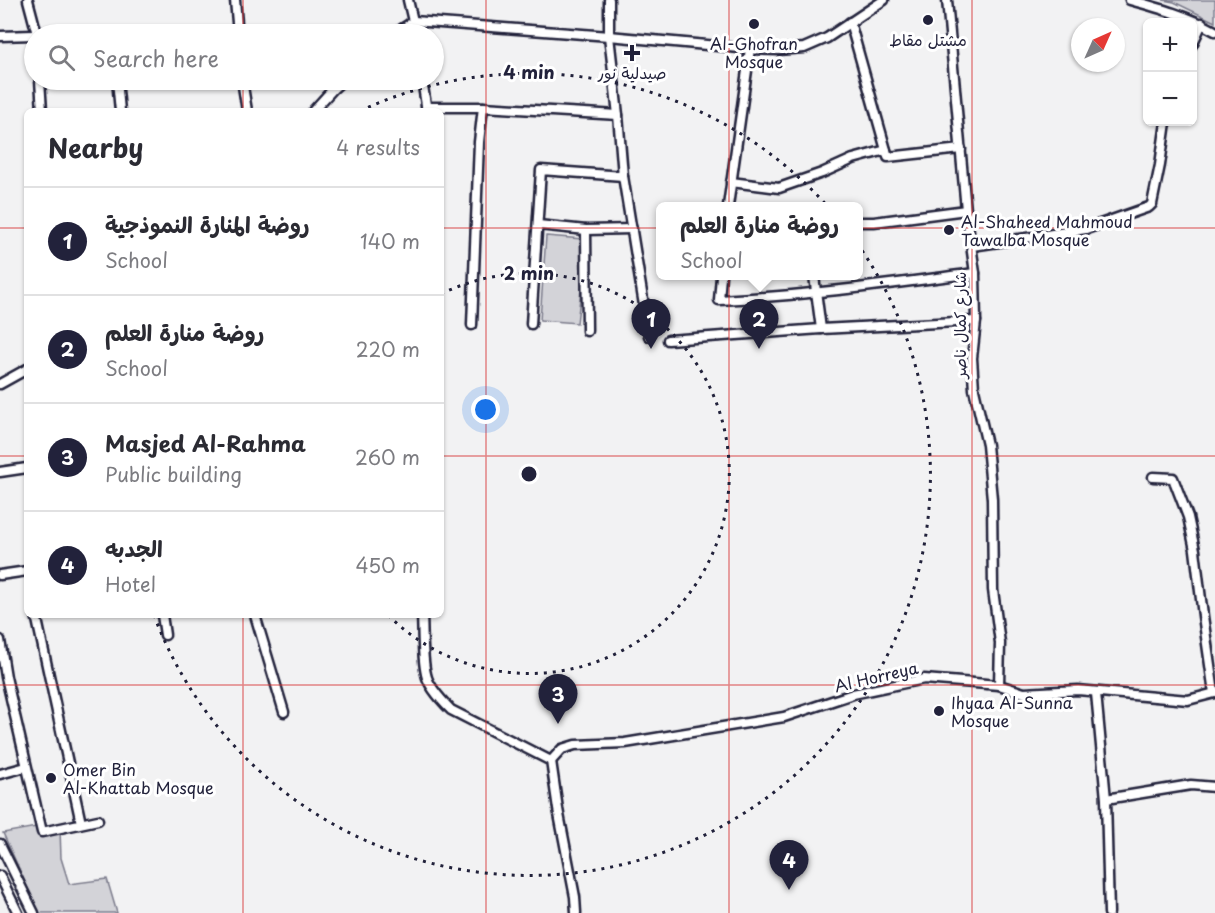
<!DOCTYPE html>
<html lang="en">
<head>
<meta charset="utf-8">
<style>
  body { margin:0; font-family:"Playpen Sans","Playpen Sans Arabic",sans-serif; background:#f7f7f7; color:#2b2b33 }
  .controls { position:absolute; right:18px; top:18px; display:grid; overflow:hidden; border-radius:9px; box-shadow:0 2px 4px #0004 }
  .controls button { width:54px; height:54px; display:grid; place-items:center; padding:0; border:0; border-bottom:2px solid #e1e1e2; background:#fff; color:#2b2b33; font:30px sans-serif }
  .compass { position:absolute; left:1071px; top:18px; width:54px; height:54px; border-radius:50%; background:#fff; box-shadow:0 2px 4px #0004; rotate:45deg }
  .you { position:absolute; left:486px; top:410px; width:21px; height:21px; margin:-15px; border:4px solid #fff; border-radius:50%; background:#1a73e8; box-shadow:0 0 0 9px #1a73e833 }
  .badge { display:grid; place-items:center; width:39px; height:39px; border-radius:50%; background:#22223b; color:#fff; font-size:20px; font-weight:700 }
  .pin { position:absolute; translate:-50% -50px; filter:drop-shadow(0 2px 3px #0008) }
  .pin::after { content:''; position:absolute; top:32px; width:21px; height:18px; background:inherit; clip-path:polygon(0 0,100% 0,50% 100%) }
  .popup { position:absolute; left:656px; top:202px; width:207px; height:78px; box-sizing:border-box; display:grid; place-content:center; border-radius:9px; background:#fff; filter:drop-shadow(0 2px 4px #0005); font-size:20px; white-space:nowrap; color:#7c7c81 }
  .popup b { font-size:22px; color:#2b2b33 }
  .popup::after { content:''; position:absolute; left:50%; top:100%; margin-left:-12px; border:12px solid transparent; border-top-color:#fff }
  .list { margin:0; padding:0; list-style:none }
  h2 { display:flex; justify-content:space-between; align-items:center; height:78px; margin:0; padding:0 24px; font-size:26px }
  h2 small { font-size:20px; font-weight:400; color:#7c7c81 }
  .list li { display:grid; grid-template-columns:39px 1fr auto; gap:18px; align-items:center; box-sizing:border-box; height:108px; padding:0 24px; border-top:2px solid #e1e1e2 }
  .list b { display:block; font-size:22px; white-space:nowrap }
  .list p { margin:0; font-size:20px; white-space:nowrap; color:#7c7c81 }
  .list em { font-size:20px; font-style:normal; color:#7c7c81 }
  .icon { flex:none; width:33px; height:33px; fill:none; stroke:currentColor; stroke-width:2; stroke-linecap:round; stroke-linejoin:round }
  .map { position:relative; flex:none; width:1215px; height:913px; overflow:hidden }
  .search { position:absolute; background:#fff; box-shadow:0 2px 4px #0004; left:24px; top:24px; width:420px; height:66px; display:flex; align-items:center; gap:15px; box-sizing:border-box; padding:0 21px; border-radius:33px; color:#7c7c81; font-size:22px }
  .panel { position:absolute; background:#fff; box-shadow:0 2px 4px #0004; left:24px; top:108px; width:420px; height:510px; border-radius:9px }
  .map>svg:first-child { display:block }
  .green { fill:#d3d3d8; stroke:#7a7a8a; stroke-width:1.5 }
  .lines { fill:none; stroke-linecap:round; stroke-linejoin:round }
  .minor-casing { stroke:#22223b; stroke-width:13 }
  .minor { stroke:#fff; stroke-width:8 }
  .grid { fill:none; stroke:#d62828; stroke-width:1.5; stroke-opacity:0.55 }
  .ring { fill:none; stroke:#22223b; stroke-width:3; stroke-dasharray:3 6 }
  .poi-dot { fill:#22223b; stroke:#fff; stroke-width:2 }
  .labels { text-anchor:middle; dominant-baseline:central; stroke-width:6; stroke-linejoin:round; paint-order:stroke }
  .poi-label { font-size:16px; fill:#22223b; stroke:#fff }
  .street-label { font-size:16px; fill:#22223b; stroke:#fff }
  .centre { fill:#22223b; stroke:#fff; stroke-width:3 }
  .ring-label { font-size:18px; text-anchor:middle; font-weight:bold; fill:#22223b; stroke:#fff; stroke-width:6; stroke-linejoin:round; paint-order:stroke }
</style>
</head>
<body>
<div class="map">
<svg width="1215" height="913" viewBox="0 0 1215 913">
  <rect width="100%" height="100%" fill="#f2f2f3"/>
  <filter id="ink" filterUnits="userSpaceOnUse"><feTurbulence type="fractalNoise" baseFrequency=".0167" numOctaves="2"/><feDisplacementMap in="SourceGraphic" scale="12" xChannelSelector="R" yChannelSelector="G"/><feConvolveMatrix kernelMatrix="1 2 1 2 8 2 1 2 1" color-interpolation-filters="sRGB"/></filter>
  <g filter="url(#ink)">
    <g class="green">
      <path d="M1163,0H1215V22L1174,2Z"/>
      <path d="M546,236L583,239L582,281L577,323L540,320Z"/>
      <path d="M36,827L40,834L60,829L61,858L69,884L107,879L117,913H39L3,833Z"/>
    </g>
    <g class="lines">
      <defs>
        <g id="minor">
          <path d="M28,0L37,34"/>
          <path d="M235,0L238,34"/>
          <path d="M408,0L416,34"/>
          <path d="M609,0V36L618,115L623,176L649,336"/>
          <path d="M947,0L966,210L975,273L976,321L972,358L974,389L987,445L992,499L993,590L1000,643L999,685"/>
          <path d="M1130,0C1159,8 1188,16 1215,31"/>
          <path d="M850,22L886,150"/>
          <path d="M394,34L414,21L609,36L750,49L778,50L804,48L827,38L884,0"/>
          <path d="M0,36L34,35"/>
          <path d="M1192,45L1202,23"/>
          <path d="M40,80L42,111"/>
          <path d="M117,80L120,111"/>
          <path d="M242,80L247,111"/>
          <path d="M422,80L427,111"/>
          <path d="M426,107H483L618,115"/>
          <path d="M313,111L333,89L343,80"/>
          <path d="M731,182L779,188L822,173L853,159L886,150L888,157L961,149"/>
          <path d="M728,206L750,49"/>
          <path d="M858,222H874L966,210"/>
          <path d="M538,225L586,230L632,229"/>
          <path d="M586,230L587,331"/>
          <path d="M972,246L1086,229L1149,207L1152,204L1160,165L1166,122"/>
          <path d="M721,276L719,300C804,296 889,284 975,273"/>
          <path d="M814,276L821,329"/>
          <path d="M531,324L541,170L623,176"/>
          <path d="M472,325L479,142L483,107"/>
          <path d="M668,340L821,329L976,321"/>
          <path d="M0,384L27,369"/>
          <path d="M0,472L27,468"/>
          <path d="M1153,477L1173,478L1188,517L1195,550L1203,616L1214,693"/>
          <path d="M0,575L27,571"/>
          <path d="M36,615L81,823"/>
          <path d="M162,615L165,635"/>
          <path d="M255,615L284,712"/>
          <path d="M422,615C423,633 422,657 426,674C428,685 442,701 451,710L551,761"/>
          <path d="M0,640L6,677L42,832L98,820"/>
          <path d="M1096,693L1106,799L1109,913"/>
          <path d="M551,761L562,749L575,745L625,743L784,717L853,694L924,679L999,685L1024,693L1078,690L1188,700L1215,693"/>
          <path d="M551,761L558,809L575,897L576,913"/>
          <path d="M0,774L26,767"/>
          <path d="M1106,799L1191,785L1215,787"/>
          <path d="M0,844L34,913"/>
          <path d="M0,876L18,913"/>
        </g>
      </defs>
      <use href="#minor" class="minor-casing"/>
      <use href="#minor" class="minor"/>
    </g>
  </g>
  <path class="grid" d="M243,0V34M486,0V913M729,0V913M972,0V913M243,80V111M0,228H27M441,228H1215M0,456H27M441,456H1215M243,615V913M0,685H1215"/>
  <g class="ring">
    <path d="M441 294A200 200 0 1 1 388 615"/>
    <path d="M360 111A401 401 0 1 1 155 618"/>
  </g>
  <g class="poi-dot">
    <circle cx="928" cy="20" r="6"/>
    <circle cx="754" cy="24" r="6"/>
    <path d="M629 44h6v6h6v6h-6v6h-6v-6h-6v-6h6z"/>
    <circle cx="949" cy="230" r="6"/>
    <circle cx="939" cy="711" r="6"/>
    <circle cx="51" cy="778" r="6"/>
  </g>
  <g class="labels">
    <g class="poi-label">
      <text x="928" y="39">مشتل مقاط</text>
      <text x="754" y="43">Al-Ghofran<tspan x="754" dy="18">Mosque</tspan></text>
      <text x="632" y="72">صيدلية نور</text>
      <text x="961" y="221" text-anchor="start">Al-Shaheed Mahmoud<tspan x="961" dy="18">Tawalba Mosque</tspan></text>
      <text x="951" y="702" text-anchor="start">Ihyaa Al-Sunna<tspan x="951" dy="18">Mosque</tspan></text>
      <text x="63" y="769" text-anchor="start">Omer Bin<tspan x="63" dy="18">Al-Khattab Mosque</tspan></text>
    </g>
    <g class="street-label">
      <text transform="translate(959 325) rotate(-90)">شارع كمال ناصر</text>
      <text transform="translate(876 676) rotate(-13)">Al Horreya</text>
    </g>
  </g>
  <circle cx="529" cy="474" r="9" class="centre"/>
  <g class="ring-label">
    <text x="529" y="79">4 min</text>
    <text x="529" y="280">2 min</text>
  </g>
</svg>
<div class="controls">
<button>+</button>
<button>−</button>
</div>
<svg class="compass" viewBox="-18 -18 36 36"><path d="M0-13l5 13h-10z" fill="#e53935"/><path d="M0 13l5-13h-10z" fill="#7c7c81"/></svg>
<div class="you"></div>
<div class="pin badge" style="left:651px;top:349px">1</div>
<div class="pin badge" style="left:759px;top:349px">2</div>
<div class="popup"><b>روضة منارة العلم</b>School</div>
<div class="pin badge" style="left:558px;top:724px">3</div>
<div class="pin badge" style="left:789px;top:890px">4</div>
<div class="search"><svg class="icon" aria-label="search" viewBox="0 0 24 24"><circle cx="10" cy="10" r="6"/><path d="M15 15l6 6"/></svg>Search here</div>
<section class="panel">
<h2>Nearby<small>4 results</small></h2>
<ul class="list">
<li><span class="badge">1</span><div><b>روضة المنارة النموذجية</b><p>School</p></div><em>140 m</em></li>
<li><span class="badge">2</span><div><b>روضة منارة العلم</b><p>School</p></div><em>220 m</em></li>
<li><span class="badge">3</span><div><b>Masjed Al-Rahma</b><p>Public building</p></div><em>260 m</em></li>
<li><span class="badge">4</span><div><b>الجدبه</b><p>Hotel</p></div><em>450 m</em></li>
</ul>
</section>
</div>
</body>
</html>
